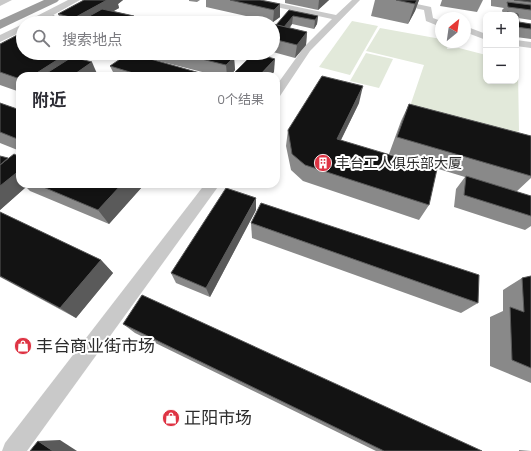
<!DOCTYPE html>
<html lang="zh">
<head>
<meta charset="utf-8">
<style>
  body { margin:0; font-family:"IBM Plex Sans","Noto Sans SC",sans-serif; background:#f7f7f7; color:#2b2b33 }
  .controls { position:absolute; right:12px; top:12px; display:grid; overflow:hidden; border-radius:8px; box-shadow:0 2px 6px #0003 }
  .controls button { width:36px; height:36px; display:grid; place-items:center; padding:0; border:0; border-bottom:1px solid #e1e1e2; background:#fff; color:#2b2b33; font:20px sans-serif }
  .compass { position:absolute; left:435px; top:12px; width:36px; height:36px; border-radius:50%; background:#fff; box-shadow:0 2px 6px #0003; rotate:29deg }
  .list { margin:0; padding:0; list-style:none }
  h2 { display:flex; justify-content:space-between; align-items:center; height:52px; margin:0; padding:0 16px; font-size:17px }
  h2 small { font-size:13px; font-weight:400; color:#7c7c81 }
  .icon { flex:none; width:22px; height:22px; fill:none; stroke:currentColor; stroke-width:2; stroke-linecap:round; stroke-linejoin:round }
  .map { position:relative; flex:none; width:531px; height:451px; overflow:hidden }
  .search { position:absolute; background:#fff; box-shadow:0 2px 6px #0003; left:16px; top:16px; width:264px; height:44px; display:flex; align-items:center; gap:10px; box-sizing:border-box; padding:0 14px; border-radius:22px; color:#7c7c81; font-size:15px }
  .panel { position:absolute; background:#fff; box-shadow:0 2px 6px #0003; left:16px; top:72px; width:264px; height:116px; border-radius:12px }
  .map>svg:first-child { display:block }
  .green { fill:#e2e9da }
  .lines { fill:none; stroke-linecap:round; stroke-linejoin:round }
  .minor { fill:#c9c9c9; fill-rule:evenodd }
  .tertiary { fill:#c9c9c9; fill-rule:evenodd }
  .trunk { fill:#9c9c9c; fill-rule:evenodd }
  .wall { fill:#898989 }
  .shaded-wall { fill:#5a5a5a }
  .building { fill:#131313; stroke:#5a5a5a }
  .labels { text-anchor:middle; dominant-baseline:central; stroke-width:4; stroke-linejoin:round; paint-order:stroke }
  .poi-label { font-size:14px; fill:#2c2c2c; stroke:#fff; text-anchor:start }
  .near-poi-label { font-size:17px; fill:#2c2c2c; stroke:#fff; text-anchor:start }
</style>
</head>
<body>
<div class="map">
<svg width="531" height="451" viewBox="0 0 531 451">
  <rect width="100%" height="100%" fill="#fff"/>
  <g class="green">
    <path d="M352,21L378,26L350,75L319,67Z"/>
    <path d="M380,28L441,39V42H449L447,49L459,48L486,55V81H516V70L518,72L519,131L493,145L405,121L424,65L366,51Z"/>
    <path d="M366,53L393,59L379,88L350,81Z"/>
  </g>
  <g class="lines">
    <g class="minor">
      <path d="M249,0H264L336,15L352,0H360L310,51L280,96L276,97V86L304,47L332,19L253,2Z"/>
      <path d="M384,0H398L431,7L433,18L441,21V27L426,21L424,10L385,2Z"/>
      <path d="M465,26L486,34V40L465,32Z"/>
      <path d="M516,40L531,42V48L516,46Z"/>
      <path d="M205,184H220L27,451H2L5,443Z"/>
    </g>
    <g class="tertiary">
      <path d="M0,0H12L0,6Z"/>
      <path d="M68,0H80L39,23H26L27,21Z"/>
      <path d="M23,24V31L0,42V35Z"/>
    </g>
    <path class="trunk" d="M44,0H59L57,2L0,29V20Z"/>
  </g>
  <g class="wall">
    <path d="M84,0H123L118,4L119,8L113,11L134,16L135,18L157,23H40L60,18L58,14Z"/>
    <path d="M189,0H200L197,2L189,1Z"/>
    <path d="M206,0H260L280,4V17L273,22L206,7Z"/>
    <path d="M285,0H329L318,10L285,3Z"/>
    <path d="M375,0H419L415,11L408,24L371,16Z"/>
    <path d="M442,0H483L477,12L440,6Z"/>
    <path d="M491,0H531V20L518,18L516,27V15H503L502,10L504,8L491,6Z"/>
    <path d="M289,10L318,16L317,24L314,29L292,24L290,28L307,32L306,45L295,58L273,52V24L276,25Z"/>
    <path d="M516,27L531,29V39L516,37Z"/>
    <path d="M0,44L82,59L98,76H20V92L0,85Z"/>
    <path d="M98,53H130H129L207,75V76H115L110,66L121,59Z"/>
    <path d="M134,53H238V54L234,58L235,70L230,76H218L135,55Z"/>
    <path d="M0,103L20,110V151L0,143Z"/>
    <path d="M359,103L341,140L429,205L419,220L303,181L291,170L286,146L288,130Z"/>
    <path d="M409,104L531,136V178L516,192L531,196V226L525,230L454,207L456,189L465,177L389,154L401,121Z"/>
    <path d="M20,157V184H143L142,187L109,224L30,191L26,187L0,210L8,158Z"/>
    <path d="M256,210L210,297L176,283L171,273Z"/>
    <path d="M0,212L101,260L113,273L76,318L0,277Z"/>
    <path d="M251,223L478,303L461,313L252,238Z"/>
    <path d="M531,276V383L490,366V317L503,311V290L522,278Z"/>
    <path d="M123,324L482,451H376L135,333Z"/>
    <path d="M519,450L531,451H519Z"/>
  </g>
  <g class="shaded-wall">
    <path d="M107,0H123L118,4L119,8L97,21L86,18L88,23H77L74,18Z"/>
    <path d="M319,0H329L318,10Z"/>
    <path d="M417,0H419L415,11L408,24L415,4Z"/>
    <path d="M280,4V17L273,22L274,10Z"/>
    <path d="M134,16L136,23H124Z"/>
    <path d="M293,16L292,24L282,37V28Z"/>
    <path d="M318,16L317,24L314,29L315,20Z"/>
    <path d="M307,32L306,45L295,58L297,45Z"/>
    <path d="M68,53H78L84,65L68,76H32Z"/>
    <path d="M119,53H130L121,59Z"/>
    <path d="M225,53H238V54L234,58L235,70L230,76H227Z"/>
    <path d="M266,53H272V54L261,68V59Z"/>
    <path d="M275,59L274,72L271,76H259Z"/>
    <path d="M92,62L98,76H72Z"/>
    <path d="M363,86L359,103L333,156L337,139Z"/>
    <path d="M0,170H20V178L15,175L20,181V184H23L26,187L0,210Z"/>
    <path d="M122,184H143L142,187L109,224L98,210Z"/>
    <path d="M256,198V210L210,297L206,288Z"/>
    <path d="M101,260L113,273L76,318L60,308Z"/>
    <path d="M60,440L77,451H53L38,441Z"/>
  </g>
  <g class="building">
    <path d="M84,0H107L74,18L58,14Z"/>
    <path d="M230,0H260L280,4L274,10Z"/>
    <path d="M396,0H417L415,4Z"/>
    <path d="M514,0H531V2Z"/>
    <path d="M507,2L531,5V10L508,7Z"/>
    <path d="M102,9L134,16L124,23H106L86,18Z"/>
    <path d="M289,10L318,16L315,20L293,16L284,27L276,25Z"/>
    <path d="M507,12L518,14L519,22L531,24V29L516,27V15H507Z"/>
    <path d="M53,16L82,23H40Z"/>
    <path d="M135,18L157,23H128Z"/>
    <path d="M273,24L307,32L297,45L273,39Z"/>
    <path d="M23,32V53H68L32,76H20V79L0,72V44Z"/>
    <path d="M129,53L207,75L206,76H143L110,66Z"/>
    <path d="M177,53H219L234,57L226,65Z"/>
    <path d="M252,53H266L263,56L254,53L251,56H249Z"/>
    <path d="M254,53L275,59L259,76H231Z"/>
    <path d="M72,57L92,62L72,76H42Z"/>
    <path d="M322,76L363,86L337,139L437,169L429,205L305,165L292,154L288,130Z"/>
    <path d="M0,103L20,110V140L0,132Z"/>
    <path d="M409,104L531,136V176L397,137Z"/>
    <path d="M14,154L20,157V170L0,186V165Z"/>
    <path d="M0,156L8,158L0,165Z"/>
    <path d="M20,171V178L15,175Z"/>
    <path d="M466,176L531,196V216L464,195Z"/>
    <path d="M36,184H122L98,210Z"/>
    <path d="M226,188L256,198L206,288L171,273Z"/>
    <path d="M261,203L479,275L478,303L251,223Z"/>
    <path d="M0,212L101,260L60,308L0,276Z"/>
    <path d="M531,276V368L512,360L510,307L524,312L522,278Z"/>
    <path d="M142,295L482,451H384L123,324Z"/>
    <path d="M38,441L53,451H30Z"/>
  </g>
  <defs>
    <symbol id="building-disc" viewBox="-11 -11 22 22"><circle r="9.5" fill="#de3444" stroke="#fff"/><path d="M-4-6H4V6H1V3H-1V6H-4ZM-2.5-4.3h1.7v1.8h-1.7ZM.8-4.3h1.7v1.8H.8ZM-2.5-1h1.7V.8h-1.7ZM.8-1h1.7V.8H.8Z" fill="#fff"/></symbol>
    <symbol id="shop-disc" viewBox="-11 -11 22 22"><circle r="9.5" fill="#de3444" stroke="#fff"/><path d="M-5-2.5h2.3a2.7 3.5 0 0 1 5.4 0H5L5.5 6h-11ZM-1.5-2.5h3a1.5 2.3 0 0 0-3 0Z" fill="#fff"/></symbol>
  </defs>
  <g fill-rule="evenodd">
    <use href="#building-disc" x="313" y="153" width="20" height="20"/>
    <use href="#shop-disc" x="13" y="336" width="20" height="20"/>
    <use href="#shop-disc" x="161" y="408" width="20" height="20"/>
  </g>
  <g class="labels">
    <g class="poi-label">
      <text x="336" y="163">丰台工人俱乐部大厦</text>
    </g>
    <g class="near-poi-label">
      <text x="36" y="346">丰台商业街市场</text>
      <text x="184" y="418">正阳市场</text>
    </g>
  </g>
</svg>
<div class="controls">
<button>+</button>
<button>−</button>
</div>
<svg class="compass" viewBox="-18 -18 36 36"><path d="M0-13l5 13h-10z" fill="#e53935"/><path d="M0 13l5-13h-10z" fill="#7c7c81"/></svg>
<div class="search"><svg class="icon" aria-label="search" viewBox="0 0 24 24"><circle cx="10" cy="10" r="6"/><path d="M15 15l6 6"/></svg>搜索地点</div>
<section class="panel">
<h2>附近<small>0个结果</small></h2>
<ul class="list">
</ul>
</section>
</div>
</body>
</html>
